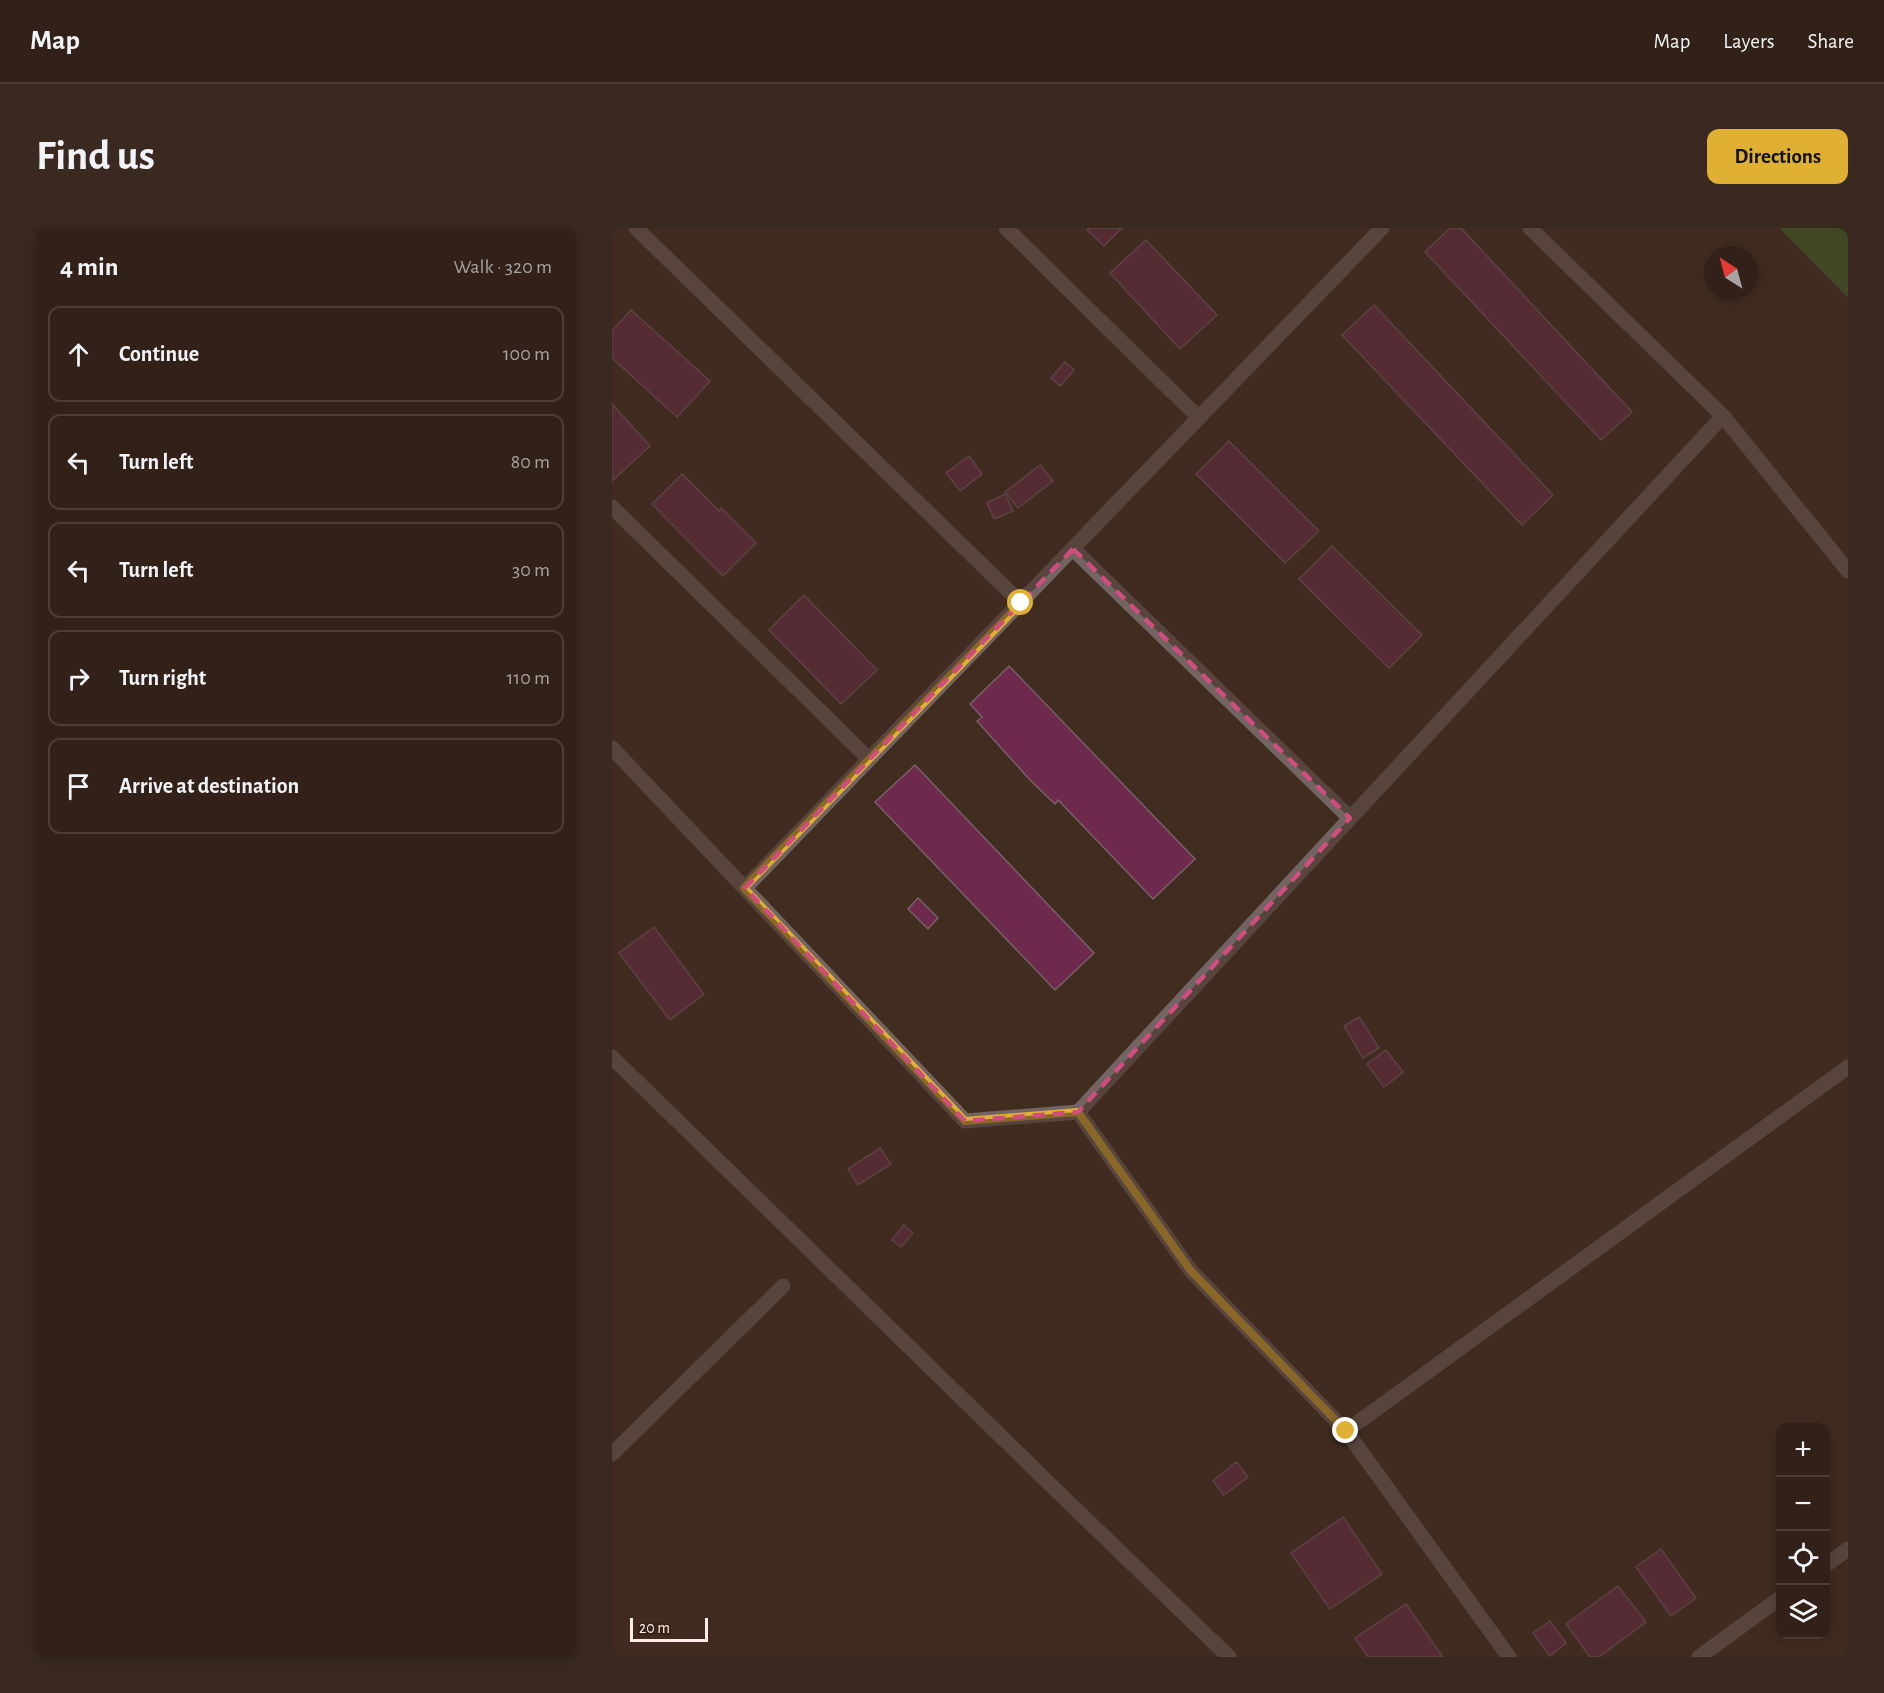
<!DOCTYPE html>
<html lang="en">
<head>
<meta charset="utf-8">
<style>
  body { margin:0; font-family:"Alegreya Sans",sans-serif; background:#392921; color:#f1f3f6 }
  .controls { position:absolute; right:18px; bottom:18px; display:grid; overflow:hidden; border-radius:12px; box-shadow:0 3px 15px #0003 }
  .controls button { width:54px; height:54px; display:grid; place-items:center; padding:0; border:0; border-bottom:2px solid #4c3e37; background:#312118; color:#f1f3f6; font:30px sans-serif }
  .compass { position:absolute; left:1092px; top:18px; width:54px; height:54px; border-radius:50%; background:#312118; box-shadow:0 3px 15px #0003; rotate:324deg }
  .scale { position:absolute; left:18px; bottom:15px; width:78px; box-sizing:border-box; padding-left:6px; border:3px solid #fbede5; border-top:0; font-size:16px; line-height:21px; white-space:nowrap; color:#fbede5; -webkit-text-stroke:4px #362217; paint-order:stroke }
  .stop { position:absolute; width:18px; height:18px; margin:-14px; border:4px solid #dfb034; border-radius:50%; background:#fff }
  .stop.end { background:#dfb034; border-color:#fff; box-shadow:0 2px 6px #0008 }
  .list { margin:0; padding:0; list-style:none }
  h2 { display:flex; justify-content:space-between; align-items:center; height:78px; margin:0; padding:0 24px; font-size:26px }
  h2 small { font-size:20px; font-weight:400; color:#a8a3a2 }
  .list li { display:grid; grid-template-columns:39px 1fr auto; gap:18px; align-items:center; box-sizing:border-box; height:96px; margin:0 12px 12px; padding:0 12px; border:2px solid #4c3e37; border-radius:12px }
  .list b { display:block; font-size:22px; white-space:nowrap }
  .list em { font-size:20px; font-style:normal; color:#a8a3a2 }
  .icon { flex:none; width:33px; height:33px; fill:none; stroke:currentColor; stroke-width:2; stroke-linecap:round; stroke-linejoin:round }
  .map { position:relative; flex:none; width:1236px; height:1429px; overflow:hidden; border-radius:12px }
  header { display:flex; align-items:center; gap:36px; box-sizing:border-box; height:84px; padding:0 30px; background:#312118; border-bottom:2px solid #4c3e37 }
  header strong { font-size:28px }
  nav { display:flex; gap:33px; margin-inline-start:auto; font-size:21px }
  .intro { display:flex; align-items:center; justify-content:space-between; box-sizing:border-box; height:144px; padding:0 36px }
  h1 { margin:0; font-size:42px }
  .button { padding:15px 27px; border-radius:12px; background:#dfb034; color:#111; font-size:21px; font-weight:700 }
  main { display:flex; gap:36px; padding:0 36px }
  aside { flex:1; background:#312118; border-radius:12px; box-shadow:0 3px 15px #0003 }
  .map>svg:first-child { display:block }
  .forest { fill:#3f692a }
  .building { fill:#6d2a4d; stroke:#795f6a; stroke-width:1.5 }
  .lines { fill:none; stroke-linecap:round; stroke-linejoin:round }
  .minor { stroke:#716461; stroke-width:15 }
  .route { stroke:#dfb034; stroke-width:8 }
  .marked { fill:none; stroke:#d04d7e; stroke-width:4.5; stroke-dasharray:12 8; stroke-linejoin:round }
</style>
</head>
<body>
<header>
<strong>Map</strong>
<nav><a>Map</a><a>Layers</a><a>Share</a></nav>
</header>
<div class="intro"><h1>Find us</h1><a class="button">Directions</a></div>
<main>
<aside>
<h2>4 min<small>Walk · 320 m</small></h2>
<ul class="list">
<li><svg class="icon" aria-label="ahead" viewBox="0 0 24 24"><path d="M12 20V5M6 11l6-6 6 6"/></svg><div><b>Continue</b></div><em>100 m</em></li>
<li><svg class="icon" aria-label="left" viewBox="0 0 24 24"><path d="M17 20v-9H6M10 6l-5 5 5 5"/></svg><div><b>Turn left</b></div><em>80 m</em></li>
<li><svg class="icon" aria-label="left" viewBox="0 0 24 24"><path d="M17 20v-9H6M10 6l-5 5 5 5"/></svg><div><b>Turn left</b></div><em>30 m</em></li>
<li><svg class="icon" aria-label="right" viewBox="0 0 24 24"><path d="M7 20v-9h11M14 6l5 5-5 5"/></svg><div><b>Turn right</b></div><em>110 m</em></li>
<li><svg class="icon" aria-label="arrive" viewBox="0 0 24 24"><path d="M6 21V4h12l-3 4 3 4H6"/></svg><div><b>Arrive at destination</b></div></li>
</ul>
</aside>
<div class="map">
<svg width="1236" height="1429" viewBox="0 0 1236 1429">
  <rect width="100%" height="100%" fill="#412c20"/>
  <path class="forest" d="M1167,0H1236V70Z"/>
  <g class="building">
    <path d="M477,0H510L492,18L475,2Z"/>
    <path d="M838,0H849L1020,184L989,212L813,24Z"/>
    <path d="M534,12L605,87L568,121L498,45Z"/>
    <path d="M762,77L941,267L910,297L730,107Z"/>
    <path d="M19,82L98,153L65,189L0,130V103Z"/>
    <path d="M453,134L462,142L448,158L439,150Z"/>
    <path d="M0,176L38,218L0,253Z"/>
    <path d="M617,213L707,303L673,335L584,246Z"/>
    <path d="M357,228L370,246L348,263L334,245Z"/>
    <path d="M428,237L441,253L406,280L393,264Z"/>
    <path d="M70,246L107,283L109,280L144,315L111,348L40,276Z"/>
    <path d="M393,266L401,283L382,291L375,275Z"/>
    <path d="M720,318L810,407L777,440L687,351Z"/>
    <path d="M192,367L265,442L229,476L157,402Z"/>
    <path d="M397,438L583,631L541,671L446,572L443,576L418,552L365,493L370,489L358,476Z"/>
    <path d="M303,537L482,725L443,762L263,574Z"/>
    <path d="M306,670L326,690L316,701L296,681Z"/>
    <path d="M42,699L92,766L58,792L7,725Z"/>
    <path d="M747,789L767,820L751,830L732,798Z"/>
    <path d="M774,822L791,844L772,859L755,836Z"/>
    <path d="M268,920L279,936L246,957L236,941Z"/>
    <path d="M292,997L301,1005L289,1019L280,1012Z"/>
    <path d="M624,1234L636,1249L612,1267L601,1253Z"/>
    <path d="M731,1289L770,1346L718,1381L679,1325Z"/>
    <path d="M1049,1321L1084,1370L1059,1388L1024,1339Z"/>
    <path d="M1006,1358L1034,1394L987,1429H978L954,1396Z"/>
    <path d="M794,1376L831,1429H756L743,1410Z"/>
    <path d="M938,1393L954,1415L938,1428L921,1405Z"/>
  </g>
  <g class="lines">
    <g class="minor">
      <path d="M24,0L409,375"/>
      <path d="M394,0L587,190"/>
      <path d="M918,0L1111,188L1236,343"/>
      <path d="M0,279L257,531"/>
      <path d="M461,321L738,590"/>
      <path d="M0,520L353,893L466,884L1111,188"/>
      <path d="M133,660L770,0"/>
      <path d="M0,829L448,1266L617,1429"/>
      <path d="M466,884L579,1043L734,1203L897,1429"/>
      <path d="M734,1203L1236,839"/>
      <path d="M0,1226L171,1058"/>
      <path d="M1214,1337L1236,1321"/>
      <path d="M1087,1429L1168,1370"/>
    </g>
  </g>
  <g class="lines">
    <path class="route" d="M409,375L132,660L353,893L466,884L579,1043L734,1203"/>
  </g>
  <path d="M0 0H1236V1429H0ZM461,321L738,590L466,884L353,893L133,660Z" fill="#412c20" fill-opacity=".55" fill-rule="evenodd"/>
  <path class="marked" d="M461,321L738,590L466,884L353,893L133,660Z"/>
</svg>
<div class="controls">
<button>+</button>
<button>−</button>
<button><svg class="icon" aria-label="locate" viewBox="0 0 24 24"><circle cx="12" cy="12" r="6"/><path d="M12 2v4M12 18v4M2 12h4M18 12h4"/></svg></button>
<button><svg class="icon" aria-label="layers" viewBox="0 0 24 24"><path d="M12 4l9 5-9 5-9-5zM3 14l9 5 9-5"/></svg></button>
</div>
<svg class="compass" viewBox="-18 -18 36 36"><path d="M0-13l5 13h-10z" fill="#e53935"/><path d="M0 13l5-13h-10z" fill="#a8a3a2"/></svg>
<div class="scale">20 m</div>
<div class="stop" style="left:409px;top:375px"></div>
<div class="stop end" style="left:734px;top:1203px"></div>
</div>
</main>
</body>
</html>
